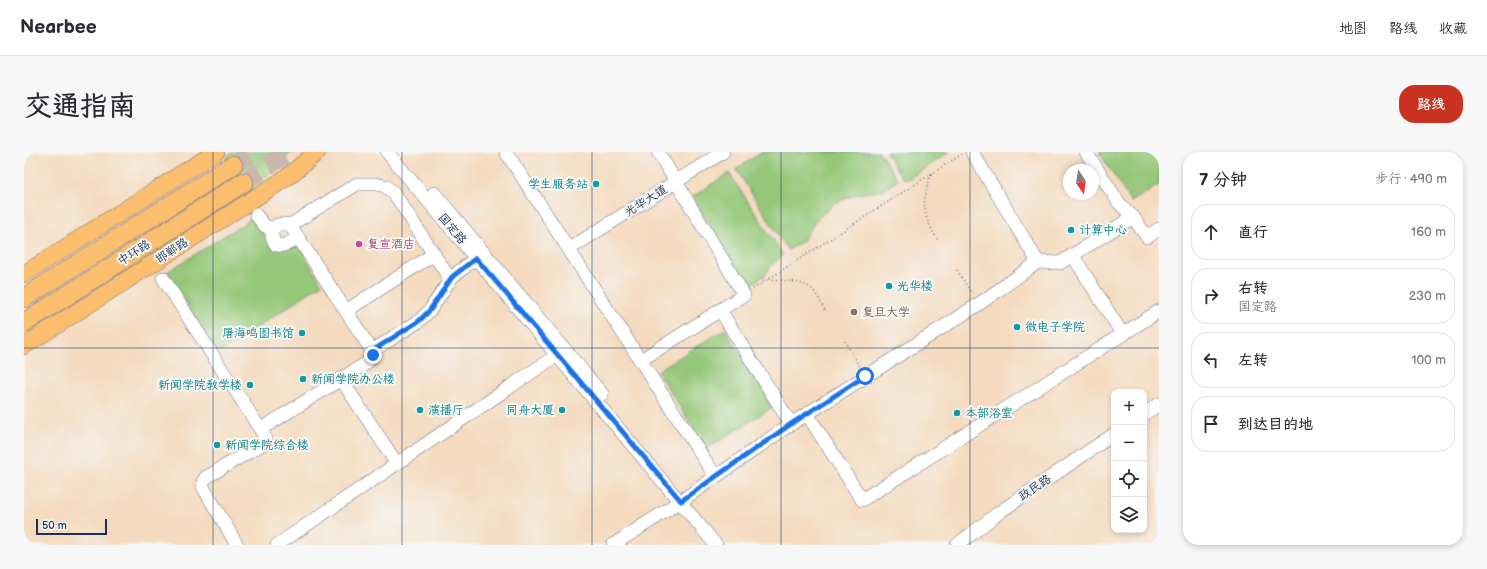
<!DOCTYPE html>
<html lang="zh">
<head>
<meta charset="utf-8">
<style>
  body { margin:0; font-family:"Balsamiq Sans","LXGW WenKai TC",sans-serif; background:#f7f7f7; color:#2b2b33 }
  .controls { position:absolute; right:12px; bottom:12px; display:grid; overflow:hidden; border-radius:8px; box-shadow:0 2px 6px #0003 }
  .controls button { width:36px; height:36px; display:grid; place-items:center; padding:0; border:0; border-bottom:1px solid #e1e1e2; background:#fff; color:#2b2b33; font:20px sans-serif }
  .compass { position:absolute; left:1039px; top:12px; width:36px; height:36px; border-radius:50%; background:#fff; box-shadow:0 2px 6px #0003; rotate:167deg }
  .scale { position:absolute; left:12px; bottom:10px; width:71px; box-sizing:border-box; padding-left:4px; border:2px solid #1b2f5e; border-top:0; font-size:11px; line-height:14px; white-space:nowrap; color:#1b2f5e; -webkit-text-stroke:3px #f6f6f2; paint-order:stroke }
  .stop { position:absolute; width:12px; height:12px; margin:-9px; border:3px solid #1a73e8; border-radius:50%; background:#fff }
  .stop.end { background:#1a73e8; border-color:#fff; box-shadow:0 1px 4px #0008 }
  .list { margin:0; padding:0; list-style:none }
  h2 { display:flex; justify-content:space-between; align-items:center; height:52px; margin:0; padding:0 16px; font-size:17px }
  h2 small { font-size:13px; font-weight:400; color:#7c7c81 }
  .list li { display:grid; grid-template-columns:26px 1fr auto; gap:12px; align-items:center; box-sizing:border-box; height:56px; margin:0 8px 8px; padding:0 8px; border:1px solid #e1e1e2; border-radius:16px }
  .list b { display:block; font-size:15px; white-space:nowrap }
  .list p { margin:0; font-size:13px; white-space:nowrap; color:#7c7c81 }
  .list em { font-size:13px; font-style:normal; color:#7c7c81 }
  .icon { flex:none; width:22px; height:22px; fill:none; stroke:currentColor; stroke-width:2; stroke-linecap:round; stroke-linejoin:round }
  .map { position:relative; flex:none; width:1135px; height:393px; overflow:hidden; border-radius:16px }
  header { display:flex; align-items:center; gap:24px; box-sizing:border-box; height:56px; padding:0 20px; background:#fff; border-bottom:1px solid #e1e1e2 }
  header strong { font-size:19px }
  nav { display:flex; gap:22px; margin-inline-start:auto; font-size:14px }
  .intro { display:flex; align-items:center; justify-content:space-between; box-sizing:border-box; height:96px; padding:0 24px }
  h1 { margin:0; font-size:28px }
  .button { padding:10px 18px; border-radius:16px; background:#c8321e; color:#fff; font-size:14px; font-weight:700 }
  main { display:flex; gap:24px; padding:0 24px }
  aside { flex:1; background:#fff; border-radius:16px; box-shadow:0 2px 6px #0003 }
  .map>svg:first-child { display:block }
  .green { fill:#94c778; stroke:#587b6b }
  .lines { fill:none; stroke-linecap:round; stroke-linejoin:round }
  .highway-tunnel { stroke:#c9b8ab; stroke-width:19; stroke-dasharray:19 10; stroke-linecap:butt }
  .minor-casing { stroke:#676b80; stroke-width:14 }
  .major-casing { stroke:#676b80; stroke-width:18 }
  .highway-casing { stroke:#676b80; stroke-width:20 }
  .path { stroke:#676b80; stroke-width:1.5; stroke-dasharray:1 3; stroke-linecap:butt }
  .minor { stroke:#fff; stroke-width:13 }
  .major { stroke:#fbbd6e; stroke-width:17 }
  .highway { stroke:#fbbd6e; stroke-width:19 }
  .route { stroke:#1a73e8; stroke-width:5 }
  .grid { fill:none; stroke:#1b2f5e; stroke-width:1; stroke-opacity:0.55 }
  .culture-dot { fill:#0f9aa8; stroke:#f6f6f2; stroke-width:1.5 }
  .hotel-dot { fill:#d1479c; stroke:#f6f6f2; stroke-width:1.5 }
  .education-dot { fill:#8d6e63; stroke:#f6f6f2; stroke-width:1.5 }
  .labels { text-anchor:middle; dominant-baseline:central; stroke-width:4; stroke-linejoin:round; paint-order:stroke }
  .culture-label { font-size:12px; fill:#0d838f; stroke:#f6f6f2; text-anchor:start }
  .street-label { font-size:12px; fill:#1b2f5e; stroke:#f6f6f2 }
  .hotel-label { font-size:12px; fill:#b23c85; stroke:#f6f6f2; text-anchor:start }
  .education-label { font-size:12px; fill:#785e54; stroke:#f6f6f2; text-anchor:start }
</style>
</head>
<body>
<header>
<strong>Nearbee</strong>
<nav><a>地图</a><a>路线</a><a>收藏</a></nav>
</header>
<div class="intro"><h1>交通指南</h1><a class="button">路线</a></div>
<main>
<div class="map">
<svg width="1135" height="393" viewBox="0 0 1135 393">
  <rect width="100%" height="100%" fill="#f6f6f2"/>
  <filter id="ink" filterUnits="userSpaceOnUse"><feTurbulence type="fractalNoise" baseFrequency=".025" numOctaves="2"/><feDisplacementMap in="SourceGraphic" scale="8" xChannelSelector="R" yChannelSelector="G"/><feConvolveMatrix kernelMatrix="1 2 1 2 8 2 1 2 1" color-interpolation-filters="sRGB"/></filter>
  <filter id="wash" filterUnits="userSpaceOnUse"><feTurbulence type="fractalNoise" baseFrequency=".012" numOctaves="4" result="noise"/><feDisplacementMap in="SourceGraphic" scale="16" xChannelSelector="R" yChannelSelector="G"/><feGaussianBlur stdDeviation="0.9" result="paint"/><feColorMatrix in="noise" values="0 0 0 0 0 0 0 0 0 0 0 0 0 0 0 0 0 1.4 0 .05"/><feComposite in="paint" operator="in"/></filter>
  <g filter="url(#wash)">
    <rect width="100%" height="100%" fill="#f4dabe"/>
    <g class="green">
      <path d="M209,0H268L227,41L202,4Z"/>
      <path d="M738,0H855L874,28L857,39L833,42L811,51L792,68L779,89L764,98L712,17Z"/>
      <path d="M862,0H926L884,27L878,26Z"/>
      <path d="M1075,0H1135V33L1107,50Z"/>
      <path d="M705,21L759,103L748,113L741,123L725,134L668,45Z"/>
      <path d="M229,66L249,96L273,92L298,132L198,199H195L190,196L143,120Z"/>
      <path d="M701,177L750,254L683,297L633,219Z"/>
    </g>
  </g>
  <g filter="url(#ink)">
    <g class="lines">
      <g class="highway-tunnel">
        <path d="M209,13L228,0"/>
        <path d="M220,30L265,0"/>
      </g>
      <defs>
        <g id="minor">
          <path d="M363,0L692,393"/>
          <path d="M482,0L691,324"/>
          <path d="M948,0L1014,110"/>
          <path d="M1062,0L1095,51L1109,65"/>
          <path d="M410,41L578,242"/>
          <path d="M232,63L241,74L249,77"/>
          <path d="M274,85C267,90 262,95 252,93C243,79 250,69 266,73L333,32H352L361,34L370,41L426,127"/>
          <path d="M545,97L699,0"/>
          <path d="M1049,104L1099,183"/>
          <path d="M139,126L240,283L241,287L240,291L181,326L179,330V335L213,393"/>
          <path d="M696,158L767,272"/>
          <path d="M322,159L410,102"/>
          <path d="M348,199L395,169L406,158L428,125L452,106"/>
          <path d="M617,208L720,143L634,0"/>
          <path d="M317,227L373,312"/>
          <path d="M783,262L838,348L1135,159"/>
          <path d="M1120,262L1135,252"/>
          <path d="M237,277L341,212C346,208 349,206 348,199L266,73"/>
          <path d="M253,393L533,203"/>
          <path d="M589,393L657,349L767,272L955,152L1014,110L1036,111L1109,65L1123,85L1135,77"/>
          <path d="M933,393L977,359L1090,282"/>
        </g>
        <g id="major">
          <path d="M0,122L192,0"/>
          <path d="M0,194L262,26L293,0"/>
        </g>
        <g id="highway">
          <path d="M0,146L209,13"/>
          <path d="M0,171L220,30"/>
        </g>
      </defs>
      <use href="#minor" class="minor-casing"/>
      <use href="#major" class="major-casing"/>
      <use href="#highway" class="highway-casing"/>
      <g class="path">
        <path d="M907,22C898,52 897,61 914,88"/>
        <path d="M933,118L948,142"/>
        <path d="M745,127C755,128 780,129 788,137C793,142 797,151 801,158"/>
        <path d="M729,137L938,2"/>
        <path d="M821,189L836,215"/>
      </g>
      <use href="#minor" class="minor"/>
      <use href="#major" class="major"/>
      <use href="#highway" class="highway"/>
    </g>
  </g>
  <g class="lines" filter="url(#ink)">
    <path class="route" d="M349,203L348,199L395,169L406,158L428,125L452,106L657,349L767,272L841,224"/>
  </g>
  <path class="grid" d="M189,0V393M378,0V393M568,0V393M757,0V393M946,0V393M0,196H1135"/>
  <g class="culture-dot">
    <circle cx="572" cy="32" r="4"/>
    <circle cx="1047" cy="78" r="4"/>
    <circle cx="865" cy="134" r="4"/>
    <circle cx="993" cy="175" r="4"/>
    <circle cx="278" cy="181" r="4"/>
    <circle cx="279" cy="227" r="4"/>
    <circle cx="226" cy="233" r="4"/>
    <circle cx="396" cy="258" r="4"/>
    <circle cx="538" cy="258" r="4"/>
    <circle cx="933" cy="261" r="4"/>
    <circle cx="193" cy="293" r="4"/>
  </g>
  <circle class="hotel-dot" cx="335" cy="92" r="4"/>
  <circle class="education-dot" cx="830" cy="160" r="4"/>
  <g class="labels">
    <g class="culture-label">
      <text x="564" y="32" text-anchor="end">学生服务站</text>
      <text x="1055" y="78">计算中心</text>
      <text x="873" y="134">光华楼</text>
      <text x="1001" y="175">微电子学院</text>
      <text x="270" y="181" text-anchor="end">屠海鸣图书馆</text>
      <text x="287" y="227">新闻学院办公楼</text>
      <text x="218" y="233" text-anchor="end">新闻学院教学楼</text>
      <text x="404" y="258">演播厅</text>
      <text x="530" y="258" text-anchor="end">同舟大厦</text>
      <text x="941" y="261">本部浴室</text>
      <text x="201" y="293">新闻学院综合楼</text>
    </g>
    <g class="street-label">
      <text transform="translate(622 49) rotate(-32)">光华大道</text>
      <text transform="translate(428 77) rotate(50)">国定路</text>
      <text transform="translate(148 99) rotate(-33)">邯郸路</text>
      <text transform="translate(110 101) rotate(-33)">中环路</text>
      <text transform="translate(1011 336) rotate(-34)">政民路</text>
    </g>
    <g class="hotel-label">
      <text x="343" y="92">复宣酒店</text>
    </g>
    <g class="education-label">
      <text x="838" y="160">复旦大学</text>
    </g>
  </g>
</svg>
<div class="controls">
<button>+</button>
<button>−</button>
<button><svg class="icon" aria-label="locate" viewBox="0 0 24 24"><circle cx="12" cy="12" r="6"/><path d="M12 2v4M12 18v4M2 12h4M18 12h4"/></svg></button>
<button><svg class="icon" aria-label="layers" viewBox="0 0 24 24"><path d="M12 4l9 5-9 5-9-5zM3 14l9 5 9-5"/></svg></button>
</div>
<svg class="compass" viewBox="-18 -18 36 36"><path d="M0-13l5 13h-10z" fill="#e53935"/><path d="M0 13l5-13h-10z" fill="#7c7c81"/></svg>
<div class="scale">50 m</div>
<div class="stop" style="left:841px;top:224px"></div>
<div class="stop end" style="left:349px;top:203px"></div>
</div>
<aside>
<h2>7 分钟<small>步行 · 490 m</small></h2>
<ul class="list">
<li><svg class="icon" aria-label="ahead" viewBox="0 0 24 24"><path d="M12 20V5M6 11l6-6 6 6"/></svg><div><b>直行</b></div><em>160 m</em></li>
<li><svg class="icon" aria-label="right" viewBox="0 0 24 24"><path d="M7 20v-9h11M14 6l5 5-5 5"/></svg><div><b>右转</b><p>国定路</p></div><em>230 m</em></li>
<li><svg class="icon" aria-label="left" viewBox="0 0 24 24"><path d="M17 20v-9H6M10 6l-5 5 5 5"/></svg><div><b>左转</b></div><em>100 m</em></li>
<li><svg class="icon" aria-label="arrive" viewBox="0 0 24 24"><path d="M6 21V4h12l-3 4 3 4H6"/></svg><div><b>到达目的地</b></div></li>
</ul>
</aside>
</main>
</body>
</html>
